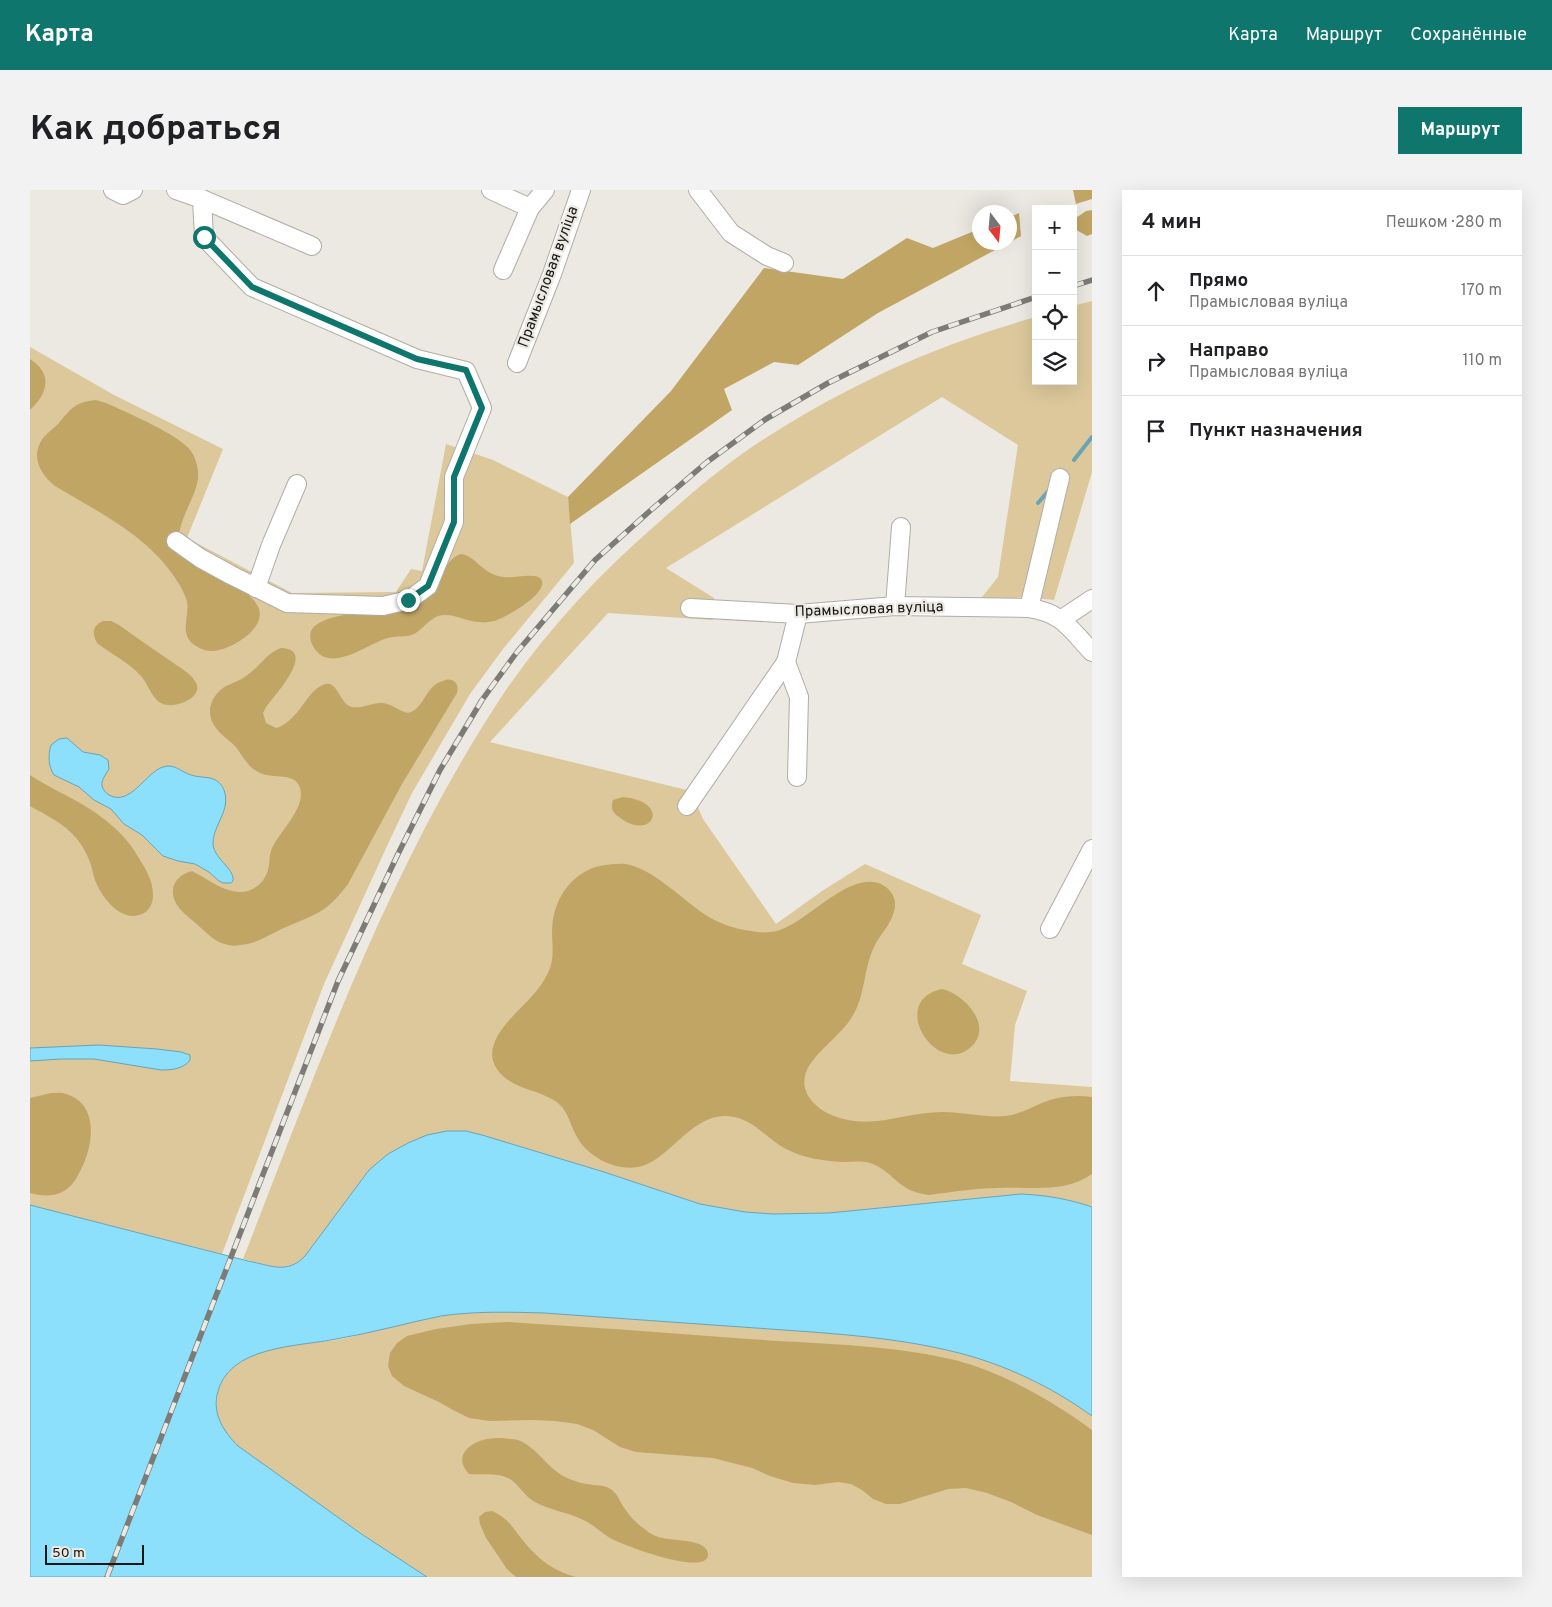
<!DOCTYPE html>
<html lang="ru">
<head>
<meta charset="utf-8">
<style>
  body { margin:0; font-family:Overpass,sans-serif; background:#f2f2f2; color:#202124 }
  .controls { position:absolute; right:15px; top:15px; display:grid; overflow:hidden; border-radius:0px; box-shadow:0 5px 20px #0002 }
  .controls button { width:45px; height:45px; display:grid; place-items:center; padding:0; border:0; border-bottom:1px solid #e0e0e0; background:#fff; color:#202124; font:25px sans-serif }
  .compass { position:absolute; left:942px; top:15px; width:45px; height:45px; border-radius:50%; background:#fff; box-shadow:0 5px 20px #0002; rotate:164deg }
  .scale { position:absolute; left:15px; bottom:12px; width:99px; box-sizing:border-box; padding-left:5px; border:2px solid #171614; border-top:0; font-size:14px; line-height:18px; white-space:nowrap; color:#171614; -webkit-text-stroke:4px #ebe9e2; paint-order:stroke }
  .stop { position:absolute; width:15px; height:15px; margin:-11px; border:4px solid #0f766e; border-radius:50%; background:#fff }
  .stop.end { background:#0f766e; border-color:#fff; box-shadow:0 1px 5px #0008 }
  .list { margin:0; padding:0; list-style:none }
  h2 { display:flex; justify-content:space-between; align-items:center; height:65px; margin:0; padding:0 20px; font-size:21px }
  h2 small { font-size:16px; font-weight:400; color:#757577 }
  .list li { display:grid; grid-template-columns:32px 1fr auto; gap:15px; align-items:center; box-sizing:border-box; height:70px; padding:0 20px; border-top:1px solid #e0e0e0 }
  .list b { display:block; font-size:19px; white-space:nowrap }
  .list p { margin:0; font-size:16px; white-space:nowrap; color:#757577 }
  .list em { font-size:16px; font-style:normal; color:#757577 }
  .icon { flex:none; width:28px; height:28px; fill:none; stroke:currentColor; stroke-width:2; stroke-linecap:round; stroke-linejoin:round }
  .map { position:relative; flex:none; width:1062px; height:1387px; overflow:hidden; border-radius:0px }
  header { display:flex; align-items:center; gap:30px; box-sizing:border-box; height:70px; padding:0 25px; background:#0f766e; color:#fff }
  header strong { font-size:24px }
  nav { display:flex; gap:28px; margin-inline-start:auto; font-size:18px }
  .intro { display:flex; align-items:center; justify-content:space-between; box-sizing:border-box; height:120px; padding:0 30px }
  h1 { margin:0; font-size:35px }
  .button { padding:12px 22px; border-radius:0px; background:#0f766e; color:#fff; font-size:18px; font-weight:700 }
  main { display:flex; gap:30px; padding:0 30px }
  aside { flex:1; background:#fff; border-radius:0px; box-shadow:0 5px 20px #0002 }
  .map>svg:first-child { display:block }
  .green { fill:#dcc89b }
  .forest { fill:#c1a565 }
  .water { fill:#8ce0fb; stroke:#69a3b6 }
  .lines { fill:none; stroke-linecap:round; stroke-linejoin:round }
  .stream { stroke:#69a3b6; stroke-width:4 }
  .minor-casing { stroke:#b0ada7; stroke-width:20 }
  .minor { stroke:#fff; stroke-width:18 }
  .rail-casing { stroke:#7c7b76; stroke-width:5.5 }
  .rail { stroke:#ebe9e2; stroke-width:4; stroke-dasharray:11; stroke-linecap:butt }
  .route { stroke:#0f766e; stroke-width:6 }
  .labels { text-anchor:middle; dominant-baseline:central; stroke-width:4.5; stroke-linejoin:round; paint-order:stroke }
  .street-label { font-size:15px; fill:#171614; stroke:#ebe9e2 }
</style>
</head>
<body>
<header>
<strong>Карта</strong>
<nav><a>Карта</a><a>Маршрут</a><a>Сохранённые</a></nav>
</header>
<div class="intro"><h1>Как добраться</h1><a class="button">Маршрут</a></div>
<main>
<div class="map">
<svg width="1062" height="1387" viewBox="0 0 1062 1387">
  <rect width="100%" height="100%" fill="#ebe9e2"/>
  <g class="green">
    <path d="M1062,111V282L1024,410L996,407L949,411L968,387L988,255L912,207L636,378L684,408L683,430L578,423L460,552L661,601L673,629L746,734L792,701L835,674L951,725L932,774L997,801L985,835L980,891L1062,897V1017C1039,1009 1015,1005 991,1004L799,1023L743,1024L715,1022L670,1014L574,982L436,941L339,980L275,1066C256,1086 236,1074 213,1069C289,875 359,675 476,500C519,438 571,382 628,333C657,307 687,281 719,259C806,200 904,155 1006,127V191H1043V116Z"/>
    <path d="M0,157L84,205L193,259L157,348L262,403L366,402L381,379L392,381L416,254L463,270L538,307L544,373L473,459L440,504L382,603L357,656L294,794L192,1064L0,1015Z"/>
    <path d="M477,1121L514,1123C584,1128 655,1133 726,1138C793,1143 863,1146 929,1163C976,1175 1022,1197 1062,1226V1387H397C354,1360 313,1331 272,1302C247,1285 204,1261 191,1234C181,1213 188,1188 207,1174C236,1154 273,1155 306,1150C342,1143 377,1131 413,1126C435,1123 456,1122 477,1121Z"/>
  </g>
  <g class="forest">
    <path d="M1043,0H1062V9L1046,14Z"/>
    <path d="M1062,20V44L1057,46L1043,38V30L1056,21Z"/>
    <path d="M989,23L991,46L980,52V27Z"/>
    <path d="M949,39V52L978,53L848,123L768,175L744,172L694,199L702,220L540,334L538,307L641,201L734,78L813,89L877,48L903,58Z"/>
    <path d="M0,169C23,184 18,203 0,220Z"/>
    <path d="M66,210L76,213C96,222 150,245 161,261C167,270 170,283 167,294C162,313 149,330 149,349C160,361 171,375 184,384C198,393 219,400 227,415C241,437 199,462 181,461C174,461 169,458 163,454C149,442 160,426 157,411C155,406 152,398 149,394C121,347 70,323 25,296C10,284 0,266 13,248C17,243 23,239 28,234C41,219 44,212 66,210Z"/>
    <path d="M431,364C446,366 452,384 473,387C482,389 509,381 512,391C516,405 475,428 464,431C459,432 454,433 449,432C436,432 422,422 408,426C399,429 393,439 384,444C376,448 367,445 358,448C338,453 299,486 283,456C269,430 310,426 325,423C335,420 345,416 354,413C364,410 394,403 401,397C412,387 416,369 431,364Z"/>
    <path d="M73,431H81L89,435C106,447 124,460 142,472C149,477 160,483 165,491C176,507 145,519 133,514C122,510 118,493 110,485C98,472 81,464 67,453C62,443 62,436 73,431Z"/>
    <path d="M251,458C288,459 244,506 236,517L233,523L236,533L246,538C264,533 272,513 284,501C308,479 307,514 322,517C332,519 342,512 353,513C362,514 369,521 378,523C382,522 385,520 388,517C397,507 399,495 413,491C417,489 421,489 425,492C428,495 428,499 427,503L372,594L318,694C297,722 287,724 256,737C241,743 228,754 210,755C206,756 200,756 195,754C185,752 178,744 170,737C164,731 156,726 150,719C137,704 142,686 162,681C179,689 197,706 218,701C224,699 232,694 235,687C241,678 238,667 242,658C250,641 276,618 270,598C266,582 243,589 230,583C218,578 213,566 205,556C199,550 191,545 186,538C174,523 181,505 196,496C202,493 210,491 216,486C229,478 236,463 251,458Z"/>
    <path d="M0,585C16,596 33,603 50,613C74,627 97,645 110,670C117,681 123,692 123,705C123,715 118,723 109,725C89,731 71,706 65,690C63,684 62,678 60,672C57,664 52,655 47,649C35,634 16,625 0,616Z"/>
    <path d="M593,607C643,612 622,653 589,627C583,623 580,618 583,610Z"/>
    <path d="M583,674C588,674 594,673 600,675C626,682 651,708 674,724C688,733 704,739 721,741C730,743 741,743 750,740C780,730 819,681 851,694C859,698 865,705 865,714C865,730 852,742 845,755C833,778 836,805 822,827C810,847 779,866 775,886C771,902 784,916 797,923C839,943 871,922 913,922C934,922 956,928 976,926C992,924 1005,915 1020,910C1033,906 1049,905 1062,907V984C1034,1004 1000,996 968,998C945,998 922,1002 899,1005C867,1001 866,984 843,974C833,970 822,972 812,972C793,971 773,968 756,959C737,949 725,931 704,927C663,918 641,971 608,977C584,981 556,966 546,945C538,930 538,917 520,908C505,900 485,898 472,885C443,856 486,825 503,805C509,798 514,791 518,783C525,769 522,756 522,741C523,714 535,691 560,679C567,676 576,675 583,674Z"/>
    <path d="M912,799C934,804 963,835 942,856C908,890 856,811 912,799Z"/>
    <path d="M21,903C26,903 32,902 36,904C67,913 64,950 54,973C49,984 44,995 34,1001C24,1007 11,1006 0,1003V908Z"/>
    <path d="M477,1132C558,1137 638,1143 718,1149C787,1154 857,1154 925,1170C972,1182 1023,1211 1062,1240V1345L1007,1325L981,1312L957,1303L936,1298L918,1299L870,1314H856L843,1309L832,1300L821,1294L808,1292L786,1295L763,1293L740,1286L722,1278L683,1268L606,1262L590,1257L563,1240L547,1234L525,1231L503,1230L459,1231L439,1228L423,1220L409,1212L374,1196L362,1186L358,1176L360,1163L367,1153L377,1146L406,1139L441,1134Z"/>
    <path d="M473,1248C478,1249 483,1249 488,1250C507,1257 517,1278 535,1287C542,1290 549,1293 557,1294C566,1296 574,1294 582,1300C588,1305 590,1312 595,1319C600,1327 607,1334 616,1340C620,1344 627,1347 633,1348C644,1351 679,1349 678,1365C677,1387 592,1355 580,1348C570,1342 562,1333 551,1329C537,1322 519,1320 505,1312C495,1307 490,1296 480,1289C468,1282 453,1285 439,1284C423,1267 438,1253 457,1249C462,1248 468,1248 473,1248Z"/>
    <path d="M462,1321C480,1329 483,1339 495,1353C508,1369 525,1382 546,1387H486L477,1379L456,1348L450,1334L449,1327L455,1322Z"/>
  </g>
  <g class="water">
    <path d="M37,548L53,562L70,565L78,570L79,579C76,584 71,590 72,596C73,600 76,603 79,605C100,617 116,582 133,577C144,573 151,582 161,585C170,588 180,586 187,591C190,593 193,597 194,600C201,620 184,634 183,652C182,668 205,678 203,691L201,693H193L189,691L179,682L165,674L148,671L133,666L112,645L94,634L81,619L64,610L49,597L24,585C18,576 18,565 21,555L29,549Z"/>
    <path d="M69,855L127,859L151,862L160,865V870C154,879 141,880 131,880L64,869H31L0,871V858Z"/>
    <path d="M417,941H436L452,945L574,982L670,1014L715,1022L743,1024L799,1023L991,1004C1015,1005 1039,1009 1062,1017V1226C1022,1197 976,1175 929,1163C863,1146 793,1143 726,1138C655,1133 584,1128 514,1123C479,1122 445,1121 411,1126C376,1133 342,1143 306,1149C268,1157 197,1155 187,1205C183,1225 194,1242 208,1256L330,1343L397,1387H0V1015L218,1071C240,1075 257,1085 275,1066L339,980L358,964L378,953L397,945Z"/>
  </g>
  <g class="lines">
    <g class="stream">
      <path d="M1044,270L1062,247"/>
      <path d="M1008,313L1021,298"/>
    </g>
    <defs>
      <g id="minor">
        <path d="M83,0L93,5L103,0"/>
        <path d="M146,0L172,9L282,56"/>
        <path d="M461,0L500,18L515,0"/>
        <path d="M668,0L701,43L737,66L754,73"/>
        <path d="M473,80L500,18"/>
        <path d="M487,173L522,84L551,0"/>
        <path d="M146,351L170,368L201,385L257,413L353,416L379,410L398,396L424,332V287L452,218L436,181L387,169L222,97L174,47L172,9"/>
        <path d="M226,398L241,355L267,294"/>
        <path d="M865,416L871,337"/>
        <path d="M660,418L768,424L865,416L999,418C1033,423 1040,439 1062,462"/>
        <path d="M999,418L1030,288"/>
        <path d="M1032,429L1062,409"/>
        <path d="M767,587L769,507L756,472L768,424"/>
        <path d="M657,616L756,472"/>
        <path d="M1020,739L1062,659"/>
      </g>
    </defs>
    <use href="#minor" class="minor-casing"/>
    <use href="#minor" class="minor"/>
    <defs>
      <g id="rail">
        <path d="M1043,96L1062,90"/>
        <path d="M77,1387L308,791L368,664L410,580L452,510L487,462L565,370L621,320L677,272L736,229L798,193L902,142L1006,107"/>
      </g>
    </defs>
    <use href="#rail" class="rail-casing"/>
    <use href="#rail" class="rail"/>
  </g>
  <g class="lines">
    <path class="route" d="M174,47L222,97L387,169L436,180L452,218L424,287V332L398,396L378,410"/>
  </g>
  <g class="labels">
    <g class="street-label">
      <text transform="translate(519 87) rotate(-70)">Прамысловая вуліца</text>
      <text transform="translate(839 420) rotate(-2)">Прамысловая вуліца</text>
    </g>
  </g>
</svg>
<div class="controls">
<button>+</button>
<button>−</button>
<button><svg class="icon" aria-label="locate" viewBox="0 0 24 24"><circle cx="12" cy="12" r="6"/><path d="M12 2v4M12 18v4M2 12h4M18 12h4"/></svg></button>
<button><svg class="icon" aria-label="layers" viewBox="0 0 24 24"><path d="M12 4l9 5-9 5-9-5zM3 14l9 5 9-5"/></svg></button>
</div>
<svg class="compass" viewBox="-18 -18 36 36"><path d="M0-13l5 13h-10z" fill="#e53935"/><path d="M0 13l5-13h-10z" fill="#757577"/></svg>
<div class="scale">50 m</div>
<div class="stop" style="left:174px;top:47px"></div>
<div class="stop end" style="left:378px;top:410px"></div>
</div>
<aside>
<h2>4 мин<small>Пешком · 280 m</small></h2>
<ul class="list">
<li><svg class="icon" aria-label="ahead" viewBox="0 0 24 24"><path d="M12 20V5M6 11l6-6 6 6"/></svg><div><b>Прямо</b><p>Прамысловая вуліца</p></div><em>170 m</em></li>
<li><svg class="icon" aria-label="right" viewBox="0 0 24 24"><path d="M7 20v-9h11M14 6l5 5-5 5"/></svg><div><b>Направо</b><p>Прамысловая вуліца</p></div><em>110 m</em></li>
<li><svg class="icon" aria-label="arrive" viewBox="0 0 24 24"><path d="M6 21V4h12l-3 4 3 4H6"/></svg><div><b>Пункт назначения</b></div></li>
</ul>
</aside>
</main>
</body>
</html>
